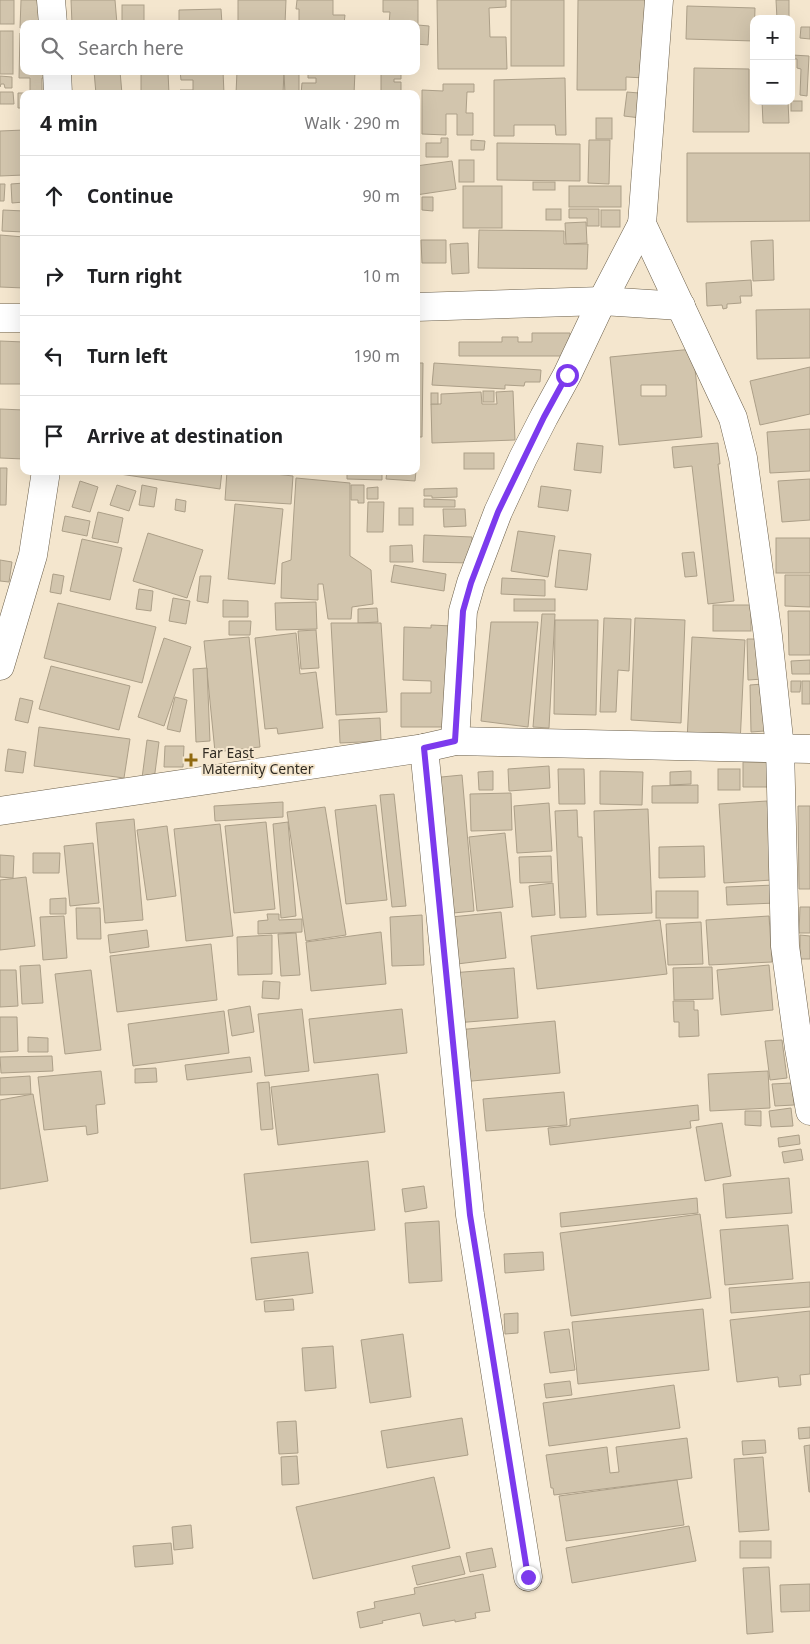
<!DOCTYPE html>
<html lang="en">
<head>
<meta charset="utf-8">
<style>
  body { margin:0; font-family:"Noto Sans",sans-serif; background:#f2f2f2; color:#202124 }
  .controls { position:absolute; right:15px; top:15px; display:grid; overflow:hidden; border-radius:10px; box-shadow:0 5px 20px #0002 }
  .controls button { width:45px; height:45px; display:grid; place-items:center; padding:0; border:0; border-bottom:1px solid #e0e0e0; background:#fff; color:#202124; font:25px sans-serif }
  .stop { position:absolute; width:15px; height:15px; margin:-11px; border:4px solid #7c3aed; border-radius:50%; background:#fff }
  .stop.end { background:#7c3aed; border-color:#fff; box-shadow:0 1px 5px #0008 }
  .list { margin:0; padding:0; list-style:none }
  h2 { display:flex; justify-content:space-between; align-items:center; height:65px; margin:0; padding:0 20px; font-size:21px }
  h2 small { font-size:16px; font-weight:400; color:#757577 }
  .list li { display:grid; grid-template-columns:32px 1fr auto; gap:15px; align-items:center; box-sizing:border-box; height:80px; padding:0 20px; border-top:1px solid #e0e0e0 }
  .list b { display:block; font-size:19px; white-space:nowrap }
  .list em { font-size:16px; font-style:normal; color:#757577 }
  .icon { flex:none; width:28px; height:28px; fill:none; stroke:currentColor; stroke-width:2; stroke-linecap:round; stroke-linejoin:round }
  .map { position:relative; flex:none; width:810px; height:1644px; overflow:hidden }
  .search { position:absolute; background:#fff; box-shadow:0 5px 20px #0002; left:20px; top:20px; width:400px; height:55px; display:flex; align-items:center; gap:12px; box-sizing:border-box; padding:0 18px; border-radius:10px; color:#757577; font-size:19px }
  .panel { position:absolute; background:#fff; box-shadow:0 5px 20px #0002; left:20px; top:90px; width:400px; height:385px; border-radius:10px }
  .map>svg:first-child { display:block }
  .building { fill:#d2c5ad; stroke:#ac9f88; fill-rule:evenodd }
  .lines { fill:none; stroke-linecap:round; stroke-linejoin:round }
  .street-casing { stroke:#6b5f4a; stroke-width:29 }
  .street { stroke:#fff; stroke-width:28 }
  .route { stroke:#7c3aed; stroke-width:6 }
  .poi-dot { fill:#90690f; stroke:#f4e6ce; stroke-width:2 }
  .labels { text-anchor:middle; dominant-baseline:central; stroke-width:4; stroke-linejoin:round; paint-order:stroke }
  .poi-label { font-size:14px; fill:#312c23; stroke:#f4e6ce; text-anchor:start }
</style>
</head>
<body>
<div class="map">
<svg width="810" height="1644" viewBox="0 0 810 1644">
  <rect width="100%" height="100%" fill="#f4e6ce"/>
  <g class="building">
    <rect x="0" y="0" width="14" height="24"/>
    <path d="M21,0H46L45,24H24V28H20Z"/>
    <path d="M71,0H115L117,24H72Z"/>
    <path d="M238,0H286L285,24H238Z"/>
    <path d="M297,0H333V15H345L344,24H299V9H296Z"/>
    <path d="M383,0H418V25L429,26L428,45L416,44V24H389L390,12H383Z"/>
    <path d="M437,0H506V7L489,8L490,37H506L507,69H438Z"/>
    <rect x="511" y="0" width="53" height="66"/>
    <path d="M578,0H646L645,78L626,77V90H577Z"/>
    <path d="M776,0H789V19H777Z"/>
    <rect x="122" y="5" width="22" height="19"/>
    <path d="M687,6L755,8L754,41L686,39Z"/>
    <path d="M221,9L222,24H179V10Z"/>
    <path d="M801,27H810V39L800,38Z"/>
    <rect x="0" y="31" width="13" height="43"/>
    <path d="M20,33H24V71H52V78H42V94H24V108H18V93H30V78H19Z"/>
    <path d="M792,55L809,56L807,96L800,95L801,69L797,68V59H792Z"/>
    <path d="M694,68L749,69V132H693Z"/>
    <path d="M94,71H120L122,94H96Z"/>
    <path d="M180,71H223L224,94H180V90H193V80H181Z"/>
    <path d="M237,71H284L283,94H236Z"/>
    <path d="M308,71H355L354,94H301L302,83H316V78H308Z"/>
    <path d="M381,71H401V79H394V82H401V94H381Z"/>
    <path d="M168,72L169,94H141V73Z"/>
    <path d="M284,73H299V94H285Z"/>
    <path d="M0,76L12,77V88H5L4,84H1L0,87Z"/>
    <path d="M565,78L566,135H556L555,125H514V136H494V80Z"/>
    <path d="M443,84H474V92H467L466,113H473V135H457V114H446V135L422,134V90L443,91Z"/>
    <path d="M0,92H13L14,104H0Z"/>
    <path d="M627,92L651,94L649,119L624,116Z"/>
    <path d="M762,101H788L789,123H763Z"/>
    <rect x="791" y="101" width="11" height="10"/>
    <rect x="596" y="118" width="16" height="21"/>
    <path d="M24,130V175L0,176V131Z"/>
    <path d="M441,138H448V157H426V143H441Z"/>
    <path d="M471,140L485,141L484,150H471Z"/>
    <path d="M589,140H610L609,184L588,183Z"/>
    <path d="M497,143L580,144V181L497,180Z"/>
    <path d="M687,153H810V221L687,222Z"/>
    <rect x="459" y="160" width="15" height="22"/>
    <path d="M452,161L456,189L416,195V166Z"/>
    <rect x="533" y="182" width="22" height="8"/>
    <path d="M24,183V202L12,203L11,184Z"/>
    <path d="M0,184H5L4,201H0Z"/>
    <rect x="463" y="186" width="39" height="42"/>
    <rect x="569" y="186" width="52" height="21"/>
    <path d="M422,197H433V211L422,210Z"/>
    <rect x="546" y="209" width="15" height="11"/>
    <path d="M569,209H599V226H587V218H569Z"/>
    <path d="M3,210L24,211V232L2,231Z"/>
    <rect x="601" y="210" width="19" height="17"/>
    <path d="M586,222L587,243L566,244L565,223Z"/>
    <path d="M479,230L564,231V244H588L587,269L478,268Z"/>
    <path d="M0,235L24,237V288L0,287Z"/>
    <path d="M421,240H446V263H422Z"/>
    <path d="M773,240L774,280L753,281L751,241Z"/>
    <path d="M468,243L469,273L452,274L450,244Z"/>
    <path d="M416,245L419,291H416Z"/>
    <path d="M751,280L752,296H740L741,303L727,304V308L723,309L722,305L707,306L706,283Z"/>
    <path d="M810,309V358L757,359L756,310Z"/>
    <path d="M532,333H570V356H459V342H502V337H518V342H532Z"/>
    <path d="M0,341L24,342V384H0Z"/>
    <path d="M693,349L702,437L619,445L610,357ZM641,385H666V396H641Z"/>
    <path d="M416,363H423L422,437H416Z"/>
    <path d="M434,363L541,370L540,382H525L524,386L505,385V389L432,385Z"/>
    <path d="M810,367V414L760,425L750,381Z"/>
    <rect x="483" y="391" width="11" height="11"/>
    <path d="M513,391L515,440L432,443L431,404H441V394L481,392L482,404H497L496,392Z"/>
    <rect x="431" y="393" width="7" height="11"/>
    <path d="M0,409L24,410V459L0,458Z"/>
    <path d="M810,429V471L770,473L767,432Z"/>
    <path d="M577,443L603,446L601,473L574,470Z"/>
    <path d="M718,443L720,464H718L734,601L708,604L692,466L674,468L672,447Z"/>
    <rect x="464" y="453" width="30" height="16"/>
    <path d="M0,468H7L6,505H0Z"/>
    <path d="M114,471H222L220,489L113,473Z"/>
    <path d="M227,471H275V474L293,476L291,504L225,500Z"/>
    <path d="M347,471H382V480L347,479Z"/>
    <path d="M387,471H416L415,481L386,479Z"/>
    <path d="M296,478L350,483V556L371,570L373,604L352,607L351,619H328L323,584H318V600L281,598L282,563L291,560Z"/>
    <path d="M810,479V520L782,522L778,481Z"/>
    <path d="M80,481L98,487L90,512L72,507Z"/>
    <path d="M117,485L136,491L129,511L110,505Z"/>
    <path d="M142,485L157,488L154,507L139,505Z"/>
    <path d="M351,485H364V503H358V500H351Z"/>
    <path d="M541,486L571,490L568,511L538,507Z"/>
    <path d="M378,487V499H367V488Z"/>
    <path d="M457,488V497L432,498V496H424V489Z"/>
    <path d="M176,499L186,501L185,512L175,510Z"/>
    <path d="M424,499L455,500V507H424Z"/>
    <path d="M368,502H384L383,532H367Z"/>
    <path d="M235,504L283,509L275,584L228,579Z"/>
    <rect x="399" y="508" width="14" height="17"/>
    <path d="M443,509H465L466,526L444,527Z"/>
    <path d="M98,512L123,518L118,543L92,538Z"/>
    <path d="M65,516L90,521L87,536L62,531Z"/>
    <path d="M518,531L555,536L548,577L511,571Z"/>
    <path d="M148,533L203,550L187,598L133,581Z"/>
    <path d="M424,535L472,537L471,563L423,562Z"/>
    <rect x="776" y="538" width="34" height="35"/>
    <path d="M82,539L122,548L110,600L70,591Z"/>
    <path d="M412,545L413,562H390V546Z"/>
    <path d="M559,550L591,554L587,590L555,587Z"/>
    <path d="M694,552L697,576L685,577L682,553Z"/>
    <path d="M0,560L12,562L9,582L0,581Z"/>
    <path d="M394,565L446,574L444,591L391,582Z"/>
    <path d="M53,574L64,576L61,594L50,592Z"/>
    <path d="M785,575H810V607L785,606Z"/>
    <path d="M200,576H211L208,603L197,601Z"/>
    <path d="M502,578L545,580V596L501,594Z"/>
    <path d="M139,589L153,591L151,611L136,609Z"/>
    <path d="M173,598L190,601L186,624L169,621Z"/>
    <rect x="514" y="599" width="41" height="12"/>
    <path d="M223,600L248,601V617H223Z"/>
    <path d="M316,602L317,629L276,630L275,603Z"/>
    <path d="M58,603L156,627L142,683L44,658Z"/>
    <rect x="713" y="605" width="38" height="26"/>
    <path d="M377,608L378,622L358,623V609Z"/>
    <path d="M788,611H810V655H789Z"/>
    <path d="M542,614H555L549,728L533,727Z"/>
    <path d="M604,618L631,619L629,671L618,670L616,712H600Z"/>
    <path d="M635,618L685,620L681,723L631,720Z"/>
    <path d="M555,620H598L596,715L554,714Z"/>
    <path d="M229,621H251L250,635H229Z"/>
    <path d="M491,622H538L528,727L481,721Z"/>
    <path d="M331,623H381L387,712L336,715Z"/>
    <path d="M431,625L452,626L450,727H401V693H431V681L403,680L404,627L431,628Z"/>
    <path d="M316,630L319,668L301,669L298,631Z"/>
    <path d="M296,633L300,674L316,672L323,728L278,734L277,728L265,729L255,638Z"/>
    <path d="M249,637L260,747L215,752L204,641Z"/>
    <path d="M692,637L745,640L740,744L687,741Z"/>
    <path d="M164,638L191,647L164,726L138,717Z"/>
    <path d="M747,639H762L763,679L748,680Z"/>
    <path d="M810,660V674H792L791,661Z"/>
    <path d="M51,666L130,686L119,730L39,709Z"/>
    <path d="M207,668L210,741L196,742L193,669Z"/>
    <path d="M791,681H801L800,692H791Z"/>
    <rect x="802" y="681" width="8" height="23"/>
    <path d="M763,684L765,731L751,732L750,685Z"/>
    <path d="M175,697L187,700L180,732L167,729Z"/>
    <path d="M20,698L33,701L28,723L15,720Z"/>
    <path d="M380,718L381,741L340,743L339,720Z"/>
    <path d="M39,727L130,739L124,778L34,766Z"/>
    <path d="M147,740L159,742L154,780L142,778Z"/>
    <path d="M165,746H184L183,767H164Z"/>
    <path d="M8,749L26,752L23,773L5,771Z"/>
    <path d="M743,762H770L771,787H743Z"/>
    <path d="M549,766L550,788L509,791L508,769Z"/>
    <path d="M558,769H584L585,804H559Z"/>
    <rect x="718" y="769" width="22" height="21"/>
    <path d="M493,771V790H479L478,772Z"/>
    <path d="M600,771L643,772L642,805L600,804Z"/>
    <path d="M691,771V784L670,785V772Z"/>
    <path d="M462,775L474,911L443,914L431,778Z"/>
    <path d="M698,785V803H652V786Z"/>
    <path d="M511,793L512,830L471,831L470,794Z"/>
    <path d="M394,794L406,906L392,907L380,795Z"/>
    <path d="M767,801L772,880L724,883L719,804Z"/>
    <path d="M283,802V817L215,821L214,806Z"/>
    <path d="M549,803L552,851L517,853L514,806Z"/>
    <path d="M376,805L387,900L346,904L335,810Z"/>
    <path d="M798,806H810V889H799Z"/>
    <path d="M325,807L346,935L306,941L287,812Z"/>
    <path d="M648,809L652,913L597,915L594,811Z"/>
    <path d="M577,810L578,837H582L586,917L560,918L555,811Z"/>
    <path d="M134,819L143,920L105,923L96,823Z"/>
    <path d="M266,822L275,909L234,913L225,826Z"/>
    <path d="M288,822L296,916L281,918L273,824Z"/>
    <path d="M220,824L233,936L186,941L174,829Z"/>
    <path d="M167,826L176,896L147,900L137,830Z"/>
    <path d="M505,833L513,907L477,911L469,837Z"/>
    <path d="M93,843L99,903L70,906L64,846Z"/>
    <path d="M704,846L705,877L659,878V847Z"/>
    <path d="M33,853H60L59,873H33Z"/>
    <path d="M0,855L14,856L13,878L0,877Z"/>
    <path d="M551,856L552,882L520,883L519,857Z"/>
    <path d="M26,877L35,946L0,950V880Z"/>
    <path d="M553,883L555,915L532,917L529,886Z"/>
    <path d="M775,885L776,903L727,905L726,887Z"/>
    <rect x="656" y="891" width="42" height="27"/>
    <path d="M66,898V914H50V899Z"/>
    <path d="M800,907H810V933H799Z"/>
    <path d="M76,908H100L101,939H77Z"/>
    <path d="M501,912L506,958L457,964L451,917Z"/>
    <path d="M267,914H279V920L302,919V932L258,934V921L268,920Z"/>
    <path d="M422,915L424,965L392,966L390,917Z"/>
    <path d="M64,916L67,958L43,960L40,917Z"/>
    <path d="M769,916L772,962L709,965L706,920Z"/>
    <path d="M660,920L667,974L537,989L531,936Z"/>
    <path d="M701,922L703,964L668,965L666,924Z"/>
    <path d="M147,930L149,947L110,953L108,935Z"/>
    <path d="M381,932L386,984L311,991L306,942Z"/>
    <path d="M296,933L300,975L281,976L278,934Z"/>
    <path d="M272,935V974L238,975L237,937Z"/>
    <path d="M800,935L810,936V959H800Z"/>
    <path d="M211,944L217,1000L117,1012L110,956Z"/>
    <path d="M40,965L43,1003L22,1004L20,966Z"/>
    <path d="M769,965L773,1010L721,1015L717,970Z"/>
    <path d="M712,967L713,999L674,1000L673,968Z"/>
    <path d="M514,968L518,1018L455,1023L451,973Z"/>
    <path d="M0,970H16L18,1006L0,1007Z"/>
    <path d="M91,970L101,1050L65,1054L55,974Z"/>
    <path d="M263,981L280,982L279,999L262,998Z"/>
    <path d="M673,1001H694V1010H698L699,1036L679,1037V1022H674Z"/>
    <path d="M250,1006L254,1032L232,1036L228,1010Z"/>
    <path d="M302,1009L309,1071L265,1076L258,1014Z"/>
    <path d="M402,1009L407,1053L314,1063L309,1019Z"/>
    <path d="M224,1011L229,1053L133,1066L128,1024Z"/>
    <path d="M0,1017H17L18,1051L0,1052Z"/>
    <path d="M555,1021L560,1073L461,1082L457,1030Z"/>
    <path d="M28,1037L48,1038V1052H28Z"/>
    <path d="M782,1040L787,1078L770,1080L765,1041Z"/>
    <path d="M52,1056L53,1071L1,1073L0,1057Z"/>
    <path d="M250,1057L252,1072L187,1080L185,1065Z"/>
    <path d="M156,1068L157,1082L135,1083V1069Z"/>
    <path d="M101,1071L105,1104L96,1105L98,1133L87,1135L86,1126L44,1130L38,1077Z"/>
    <path d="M768,1071L770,1108L710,1111L708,1074Z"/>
    <path d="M378,1074L385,1132L278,1145L271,1087Z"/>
    <path d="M30,1076L31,1094L0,1095V1078Z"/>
    <path d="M269,1082L273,1129L261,1130L257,1083Z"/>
    <path d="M792,1083L794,1105L775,1106L772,1084Z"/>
    <path d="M564,1092L567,1125L486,1131L483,1099Z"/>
    <path d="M33,1094L48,1181L0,1189V1100Z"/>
    <path d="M698,1105L699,1120L690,1121L691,1128L550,1145L548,1128L570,1126V1119Z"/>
    <path d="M791,1108L793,1126L771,1127L769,1111Z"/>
    <path d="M745,1111H761V1126L745,1125Z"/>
    <path d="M722,1123L731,1176L705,1181L696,1127Z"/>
    <path d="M799,1135L800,1144L779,1147L778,1138Z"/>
    <path d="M801,1149L803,1160L784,1163L782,1152Z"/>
    <path d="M368,1161L375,1230L251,1243L244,1174Z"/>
    <path d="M789,1178L792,1213L726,1218L723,1184Z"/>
    <path d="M424,1186L427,1208L405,1212L402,1189Z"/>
    <path d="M697,1198L698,1213L561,1227L560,1213Z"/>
    <path d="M700,1214L711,1298L571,1316L560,1233Z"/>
    <path d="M439,1221L442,1281L409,1283L405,1223Z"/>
    <path d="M788,1225L793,1279L725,1285L720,1230Z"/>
    <path d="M308,1252L313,1293L256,1300L251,1258Z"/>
    <path d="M543,1252L544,1270L505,1273L504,1254Z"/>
    <path d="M810,1282V1307L731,1313L729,1288Z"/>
    <path d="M293,1299L294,1310L265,1312L264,1301Z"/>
    <path d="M703,1309L709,1370L578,1384L572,1322Z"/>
    <path d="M810,1311V1374L800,1375L801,1385L779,1387L778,1377L737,1382L730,1320Z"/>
    <path d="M518,1313V1333L505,1334L504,1314Z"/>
    <path d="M569,1329L575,1370L550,1373L544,1332Z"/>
    <path d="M403,1334L411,1397L370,1403L361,1340Z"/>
    <path d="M333,1346L336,1388L305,1391L302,1348Z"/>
    <path d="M570,1381L572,1395L546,1398L544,1384Z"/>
    <path d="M674,1385L680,1428L549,1446L543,1403Z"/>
    <path d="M462,1418L468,1455L387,1468L381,1431Z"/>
    <path d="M296,1421L298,1453L279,1454L277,1422Z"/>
    <path d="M810,1427V1438L799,1439L798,1428Z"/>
    <path d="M687,1438L692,1478L554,1495L553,1488H551L546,1455L607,1447L610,1473L619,1472L616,1447Z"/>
    <path d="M765,1440L766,1453L743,1455L742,1441Z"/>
    <path d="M810,1445V1492H809L804,1446Z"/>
    <path d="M297,1456L299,1484L282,1485L281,1457Z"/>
    <path d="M763,1457L769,1530L739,1532L734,1459Z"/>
    <path d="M434,1477L450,1548L313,1579L296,1507Z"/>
    <path d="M677,1480L684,1525L566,1541L559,1496Z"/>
    <path d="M191,1525L193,1548L174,1550L172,1527Z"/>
    <path d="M689,1526L696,1561L572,1583L566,1548Z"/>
    <rect x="740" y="1541" width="31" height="17"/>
    <path d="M171,1543L173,1564L135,1567L133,1546Z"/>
    <path d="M492,1548L496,1567L470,1572L466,1553Z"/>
    <path d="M460,1556L465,1574L417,1585L412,1566Z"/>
    <path d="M769,1567L773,1632L747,1634L743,1568Z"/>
    <path d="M483,1574L490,1611L475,1613L476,1618L455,1622V1620L423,1626L420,1613L382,1621L383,1623L360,1628L357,1612L375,1608L374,1602L415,1594L414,1588Z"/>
    <path d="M810,1584V1611L781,1612L780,1585Z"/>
  </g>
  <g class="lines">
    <defs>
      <g id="street">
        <path d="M51,0L53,24"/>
        <path d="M659,0L642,224L733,418L743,458L768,636L780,748L785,946L799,1048L810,1111"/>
        <path d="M57,71L58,94"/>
        <path d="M416,307L602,301L681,306"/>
        <path d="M0,318H24"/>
        <path d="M0,666L33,555L46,471"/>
        <path d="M455,741L463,611L471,583L498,512L523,458L544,417L567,375L602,301L642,224"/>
        <path d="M424,748L470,1215L528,1577"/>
        <path d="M0,811L424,748L455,741L810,749"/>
      </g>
    </defs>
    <use href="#street" class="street-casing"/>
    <use href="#street" class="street"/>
  </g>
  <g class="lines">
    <path class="route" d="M528,1577L470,1215L424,748L455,741L463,611L471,583L498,512L544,417L567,375"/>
  </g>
  <path class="poi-dot" d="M188.5 752.5h5v5h5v5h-5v5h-5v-5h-5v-5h5z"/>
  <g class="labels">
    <g class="poi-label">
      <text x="202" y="752">Far East<tspan x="202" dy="16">Maternity Center</tspan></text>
    </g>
  </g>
</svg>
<div class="controls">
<button>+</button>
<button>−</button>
</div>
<div class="stop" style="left:567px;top:375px"></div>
<div class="stop end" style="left:528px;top:1577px"></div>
<div class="search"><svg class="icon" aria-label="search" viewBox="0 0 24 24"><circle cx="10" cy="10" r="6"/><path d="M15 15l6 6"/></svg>Search here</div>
<section class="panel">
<h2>4 min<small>Walk · 290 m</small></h2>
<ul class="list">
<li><svg class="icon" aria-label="ahead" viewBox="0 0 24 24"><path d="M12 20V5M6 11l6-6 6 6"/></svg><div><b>Continue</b></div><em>90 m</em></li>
<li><svg class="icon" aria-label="right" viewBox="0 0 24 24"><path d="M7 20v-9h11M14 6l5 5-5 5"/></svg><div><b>Turn right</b></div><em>10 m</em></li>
<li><svg class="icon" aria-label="left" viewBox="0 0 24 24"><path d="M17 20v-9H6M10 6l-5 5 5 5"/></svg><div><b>Turn left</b></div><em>190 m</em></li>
<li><svg class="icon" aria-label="arrive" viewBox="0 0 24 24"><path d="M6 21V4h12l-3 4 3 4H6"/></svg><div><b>Arrive at destination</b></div></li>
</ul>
</section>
</div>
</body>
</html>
